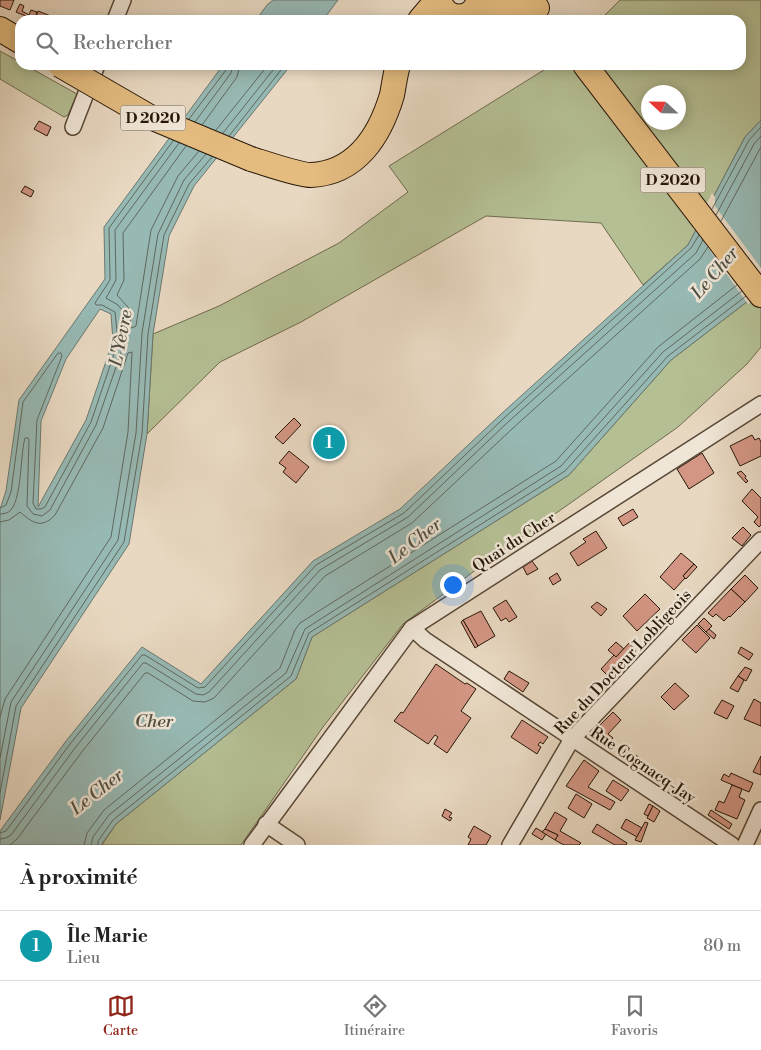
<!DOCTYPE html>
<html lang="fr">
<head>
<meta charset="utf-8">
<style>
  body { margin:0; font-family:"Libre Bodoni",serif; background:#f2f2f2; color:#222 }
  .compass { position:absolute; left:641px; top:85px; width:45px; height:45px; border-radius:50%; background:#fff; box-shadow:0 2px 12px #0003; rotate:292deg }
  .you { position:absolute; left:452px; top:584px; width:18px; height:18px; margin:-12px; border:4px solid #fff; border-radius:50%; background:#1a73e8; box-shadow:0 0 0 8px #1a73e833 }
  .badge { display:grid; place-items:center; width:32px; height:32px; border-radius:50%; background:#8f2418; color:#fff; font-size:16px; font-weight:700 }
  .pin { position:absolute; translate:-50% -50%; border:2px solid #fff; box-shadow:0 1px 5px #0006 }
  .list { margin:0; padding:0; list-style:none }
  h2 { display:flex; justify-content:space-between; align-items:center; height:65px; margin:0; padding:0 20px; font-size:21px }
  h2 small { font-size:16px; font-weight:400; color:#767676 }
  .list li { display:grid; grid-template-columns:32px 1fr auto; gap:15px; align-items:center; box-sizing:border-box; height:70px; padding:0 20px; border-top:1px solid #e0e0e0 }
  .list b { display:block; font-size:19px; white-space:nowrap }
  .list p { margin:0; font-size:16px; white-space:nowrap; color:#767676 }
  .list em { font-size:16px; font-style:normal; color:#767676 }
  .icon { flex:none; width:28px; height:28px; fill:none; stroke:currentColor; stroke-width:2; stroke-linecap:round; stroke-linejoin:round }
  .map { position:relative; flex:none; width:761px; height:845px; overflow:hidden }
  .search { position:absolute; background:#fff; box-shadow:0 2px 12px #0003; left:15px; right:15px; top:15px; height:55px; display:flex; align-items:center; gap:12px; box-sizing:border-box; padding:0 18px; border-radius:15px; color:#767676; font-size:19px }
  .sheet { height:135px; background:#fff }
  nav { display:flex; justify-content:space-around; align-items:center; box-sizing:border-box; height:70px; border-top:1px solid #e0e0e0; background:#fff; font-size:14px; color:#767676 }
  nav a { display:grid; justify-items:center; gap:2px }
  nav .on { color:#8f2418 }
  .map>svg:first-child { display:block }
  .green { fill:#b5bf94; stroke:#6e6b4e; fill-rule:evenodd }
  .water { fill:#97b9b4; stroke:#6a786f; fill-rule:evenodd }
  .pier { fill:#e8d8c1 }
  .lines { fill:none; stroke-linecap:round; stroke-linejoin:round }
  .shore { stroke:#5f685e; stroke-width:1 }
  .building { fill:#d39684; stroke:#271708 }
  .street-casing { stroke:#574736; stroke-width:18 }
  .primary-casing { stroke:#271708; stroke-width:26 }
  .street { stroke:#f0e6d7; stroke-width:15 }
  .primary { stroke:#e4bc80; stroke-width:24 }
  .primary-bridge-casing { stroke:#271708; stroke-width:26; stroke-linecap:butt }
  .primary-bridge { stroke:#e4bc80; stroke-width:24 }
  .labels { text-anchor:middle; dominant-baseline:central; stroke-width:5; stroke-linejoin:round; paint-order:stroke }
  .shield { fill:#f0e6d7; stroke:#635546; stroke-width:1 }
  .shield-label { font-size:15px; font-weight:bold; fill:#271708 }
  .street-label { font-size:16px; fill:#271708; stroke:#f0e6d7 }
  .water-label { font-size:18px; font-style:italic; fill:#4e5044; stroke:#f0e6d7 }
</style>
</head>
<body>
<div class="map">
<svg width="761" height="845" viewBox="0 0 761 845">
  <rect width="100%" height="100%" fill="#e8d8c1"/>
  <filter id="stains"><feTurbulence type="fractalNoise" baseFrequency=".004" numOctaves="4"/><feColorMatrix values="0 0 0 0 .2 0 0 0 0 .09 0 0 0 0 .02 0 0 0 .5 -.17"/></filter>
  <radialGradient id="worn" r=".72"><stop offset=".6" stop-color="#630" stop-opacity="0"/><stop offset="1" stop-color="#630" stop-opacity=".3"/></radialGradient>
  <g class="green">
    <path d="M620,0H761V120L745,137L688,245L643,285L601,223L486,216L301,322L220,362L147,434L153,334L219,306L339,243L408,192L389,166L552,65H741V20H600ZM648,92H678V122H648Z"/>
    <path d="M0,51L20,62V65H25L77,94L68,115L64,117L0,79Z"/>
    <path d="M761,291V347L747,364L678,427L477,569L403,624L323,727L241,845H102L116,824L296,679L312,637L569,475L671,360Z"/>
  </g>
  <g class="water">
    <path d="M273,0H338L323,20H256L267,5Z"/>
    <path d="M223,65H291L194,186L169,236L153,334L147,434L129,544L21,708L0,820V509L6,491L19,400L105,279L104,227ZM100,309L111,314L113,341L86,420L38,507L41,421L66,359Z"/>
    <path d="M761,120V291L671,360L569,475L312,637L296,679L116,824L101,845H0V831L66,741L142,647L201,684L313,561L400,509L500,415L688,245L745,137Z"/>
  </g>
  <path class="pier" d="M712,193L715,197V206L761,268V294L748,304L694,228Z"/>
  <g class="lines">
    <g class="shore">
      <path d="M189,119L226,70L227,65"/>
      <path d="M195,122L231,73L233,65"/>
      <path d="M202,125L237,77L240,65"/>
      <path d="M216,130L268,65"/>
      <path d="M223,133L277,65"/>
      <path d="M229,136L285,65"/>
      <path d="M186,146L123,233L124,280L117,295L128,307L132,328L136,326L151,230L178,176L199,151"/>
      <path d="M712,209L749,140L761,127"/>
      <path d="M716,215L754,144L761,136"/>
      <path d="M721,221L761,147"/>
      <path d="M0,508L6,505L11,492L23,402L58,353H61L62,356L37,420L33,503L36,509H41L45,507L91,422L118,342L115,312L102,305H96L95,303L110,280L109,228L173,141"/>
      <path d="M0,514C4,514 8,513 11,510C22,496 20,456 25,438H28L29,440L27,506L33,514L42,516L50,510L96,425L124,344L122,310L118,305L106,298L116,280L115,230L179,143"/>
      <path d="M0,522L9,520L20,512C32,522 41,530 55,515L103,428L128,353L132,352L128,432L111,537L5,699L0,717"/>
      <path d="M0,758L11,702L118,540L136,433L142,333L158,234L184,180L206,154"/>
      <path d="M0,793L16,706L124,542L142,434L148,334L164,235L189,184L212,157"/>
      <path d="M0,833L6,831L70,744L142,655H145L198,688L205,687L316,565L404,513L503,419L691,248L699,235"/>
      <path d="M0,839L6,838L11,835L75,748L143,663H146L196,694L203,695L209,692L320,570L408,517L507,423L696,253L703,240"/>
      <path d="M10,845L17,839L81,753L145,673H148L193,701L205,702L214,698L325,576L412,523L512,429L700,259L708,247"/>
      <path d="M84,845L87,833L104,810L280,668L295,630L300,623L556,461L658,347L737,285"/>
      <path d="M91,845L93,837L109,815L286,673L305,629L561,466L663,352L742,291"/>
      <path d="M98,845V841L113,820L291,676L309,633L565,471L668,356L746,296"/>
    </g>
  </g>
  <g class="building">
    <path d="M0,0H14L10,10L0,6Z"/>
    <path d="M20,4L24,6L22,11L29,15L28,17L16,12Z"/>
    <path d="M31,10L37,12L34,20L28,17Z"/>
    <path d="M38,11L61,20H35Z"/>
    <path d="M39,121L51,127L47,136L34,129Z"/>
    <path d="M25,186L34,191L31,197L21,192Z"/>
    <path d="M294,418L301,425L283,444L275,437Z"/>
    <path d="M752,435L755,440L759,438L761,442V456L740,466L730,446Z"/>
    <path d="M289,451L309,467L296,483L283,472L286,468L279,463Z"/>
    <path d="M702,453L714,473L689,489L677,469Z"/>
    <path d="M741,471L746,476L745,478L748,481L746,483L737,473Z"/>
    <path d="M752,489L761,498V525L759,527L754,522L758,517L742,501Z"/>
    <path d="M633,509L638,517L623,526L618,518Z"/>
    <path d="M743,527L751,535L742,546L732,538Z"/>
    <path d="M596,531L607,548L578,566L570,553L586,542L583,539Z"/>
    <path d="M681,553L694,564L683,576L685,578L674,590L660,577Z"/>
    <path d="M532,561L538,569L527,575L523,567Z"/>
    <path d="M694,564L697,567L686,579L683,576Z"/>
    <path d="M557,573L561,580L553,585L549,578Z"/>
    <path d="M745,575L758,588L745,602L731,589Z"/>
    <path d="M731,589L745,602L730,617L729,616L724,621L716,614L713,617L708,613Z"/>
    <path d="M645,594L660,609L637,631L623,616Z"/>
    <path d="M506,600L517,617L509,622L506,618L501,621L493,608Z"/>
    <path d="M597,602L607,609L601,616L591,607Z"/>
    <path d="M481,611L495,636L478,646L463,620Z"/>
    <path d="M704,618L712,626L706,632L698,624Z"/>
    <path d="M463,620L478,646L475,648L461,622Z"/>
    <path d="M697,625L710,638L696,653L682,640Z"/>
    <path d="M709,629L716,635L714,639L706,632Z"/>
    <path d="M616,642L624,649L616,657L608,650Z"/>
    <path d="M629,643L636,651L610,678L601,669L614,655L616,657Z"/>
    <path d="M741,647L753,654L749,660L738,653Z"/>
    <path d="M436,664L465,684L467,683L476,689L461,711L471,718L447,753L434,744L438,737L435,735L428,744L394,721L401,712L403,713Z"/>
    <path d="M745,667L752,670L746,681L738,676Z"/>
    <path d="M509,671L529,683L523,692L504,679Z"/>
    <path d="M738,676L744,680L738,692L730,688Z"/>
    <path d="M675,683L689,696L674,710L661,697Z"/>
    <path d="M754,699L761,703V726L744,719Z"/>
    <path d="M722,700L734,706L727,719L714,713Z"/>
    <path d="M613,712L621,720L608,734L613,738L608,743L595,730Z"/>
    <path d="M522,720L548,737L543,744L540,742L538,745L541,747L537,754L511,737Z"/>
    <path d="M626,749L640,758L635,766L621,757Z"/>
    <path d="M761,756V775L753,772Z"/>
    <path d="M584,760L599,771L588,787L615,802L610,810L566,786Z"/>
    <path d="M731,773L753,783L749,792L721,780L724,774L729,777Z"/>
    <path d="M613,780L629,790L621,801L606,791Z"/>
    <path d="M732,785L742,789L739,797L745,800L737,819L715,810L719,801L724,803Z"/>
    <path d="M576,794L592,804L584,818L568,808Z"/>
    <path d="M649,804L653,806L648,816L644,814Z"/>
    <path d="M653,806L660,811L654,822L647,818Z"/>
    <path d="M445,809L452,813L449,817L452,818L450,821L442,816Z"/>
    <path d="M711,810L732,824L729,829L708,815Z"/>
    <path d="M555,812L567,819L560,831L581,843L579,845H564L555,840L558,835L545,829Z"/>
    <path d="M626,819L642,828L637,837L621,828Z"/>
    <path d="M645,822L648,823L641,842L635,840Z"/>
    <path d="M597,824L627,843L626,845H615L592,832Z"/>
    <path d="M474,826L491,836L486,845H468L471,839L468,837Z"/>
    <path d="M536,828L546,834L542,840L532,834Z"/>
    <path d="M545,829L558,835L555,840L542,832Z"/>
  </g>
  <g class="lines">
    <defs>
      <g id="street">
        <path d="M115,20L123,0"/>
        <path d="M73,127L97,65"/>
        <path d="M412,628L425,640L732,845"/>
        <path d="M266,824L297,845"/>
        <path d="M252,845L412,628L761,404"/>
        <path d="M510,845L572,739L761,540"/>
        <path d="M745,845L761,810"/>
      </g>
      <g id="primary">
        <path d="M439,0C446,22 472,22 479,0"/>
        <path d="M477,7C503,0 512,5 537,8"/>
        <path d="M420,20L437,0"/>
        <path d="M0,29L20,41"/>
        <path d="M585,65L761,295"/>
        <path d="M251,159C265,163 298,175 311,175C357,173 380,135 392,95C394,85 395,75 398,65"/>
      </g>
    </defs>
    <use href="#street" class="street-casing"/>
    <use href="#primary" class="primary-casing"/>
    <use href="#street" class="street"/>
    <use href="#primary" class="primary"/>
    <defs>
      <path id="primary-bridge" d="M60,65L148,116L251,159"/>
    </defs>
    <use href="#primary-bridge" class="primary-bridge-casing"/>
    <use href="#primary-bridge" class="primary-bridge"/>
  </g>
  <g class="labels">
    <g class="shield">
      <rect x="120.5" y="105.5" width="65" height="25" rx="4"/>
      <rect x="640.5" y="167.5" width="65" height="25" rx="4"/>
    </g>
    <g class="shield-label">
      <text x="153" y="118">D 2020</text>
      <text x="673" y="180">D 2020</text>
    </g>
    <g class="street-label">
      <text transform="translate(514 542) rotate(-33)">Quai du Cher</text>
      <text transform="translate(623 662) rotate(-47)">Rue du Docteur Lobligeois</text>
      <text transform="translate(643 765) rotate(34)">Rue Cognacq-Jay</text>
    </g>
    <g class="water-label">
      <text transform="translate(715 273) rotate(-49)">Le Cher</text>
      <text transform="translate(121 338) rotate(-79)">L'Yèvre</text>
      <text transform="translate(415 541) rotate(-38)">Le Cher</text>
      <text x="154" y="721">Cher</text>
      <text transform="translate(97 792) rotate(-38)">Le Cher</text>
    </g>
  </g>
  <rect width="100%" height="100%" filter="url(#stains)"/>
  <rect width="100%" height="100%" fill="url(#worn)"/>
</svg>
<svg class="compass" viewBox="-18 -18 36 36"><path d="M0-13l5 13h-10z" fill="#e53935"/><path d="M0 13l5-13h-10z" fill="#767676"/></svg>
<div class="you"></div>
<div class="pin badge" style="left:329px;top:443px;background:#0f9aa8">1</div>
<div class="search"><svg class="icon" aria-label="search" viewBox="0 0 24 24"><circle cx="10" cy="10" r="6"/><path d="M15 15l6 6"/></svg>Rechercher</div>
</div>
<section class="sheet">
<h2>À proximité<small></small></h2>
<ul class="list">
<li><span class="badge" style="background:#0f9aa8">1</span><div><b>Île Marie</b><p>Lieu</p></div><em>80 m</em></li>
</ul>
</section>
<nav>
<a class="on"><svg class="icon" aria-label="map" viewBox="0 0 24 24"><path d="M3 6l6-2 6 2 6-2v14l-6 2-6-2-6 2zM9 4v14M15 6v14"/></svg>Carte</a>
<a><svg class="icon" aria-label="directions" viewBox="0 0 24 24"><path d="M12 3l9 9-9 9-9-9zM9 14v-3h6M13 9l2 2-2 2"/></svg>Itinéraire</a>
<a><svg class="icon" aria-label="saved" viewBox="0 0 24 24"><path d="M7 4h10v16l-5-4-5 4z"/></svg>Favoris</a>
</nav>
</body>
</html>
